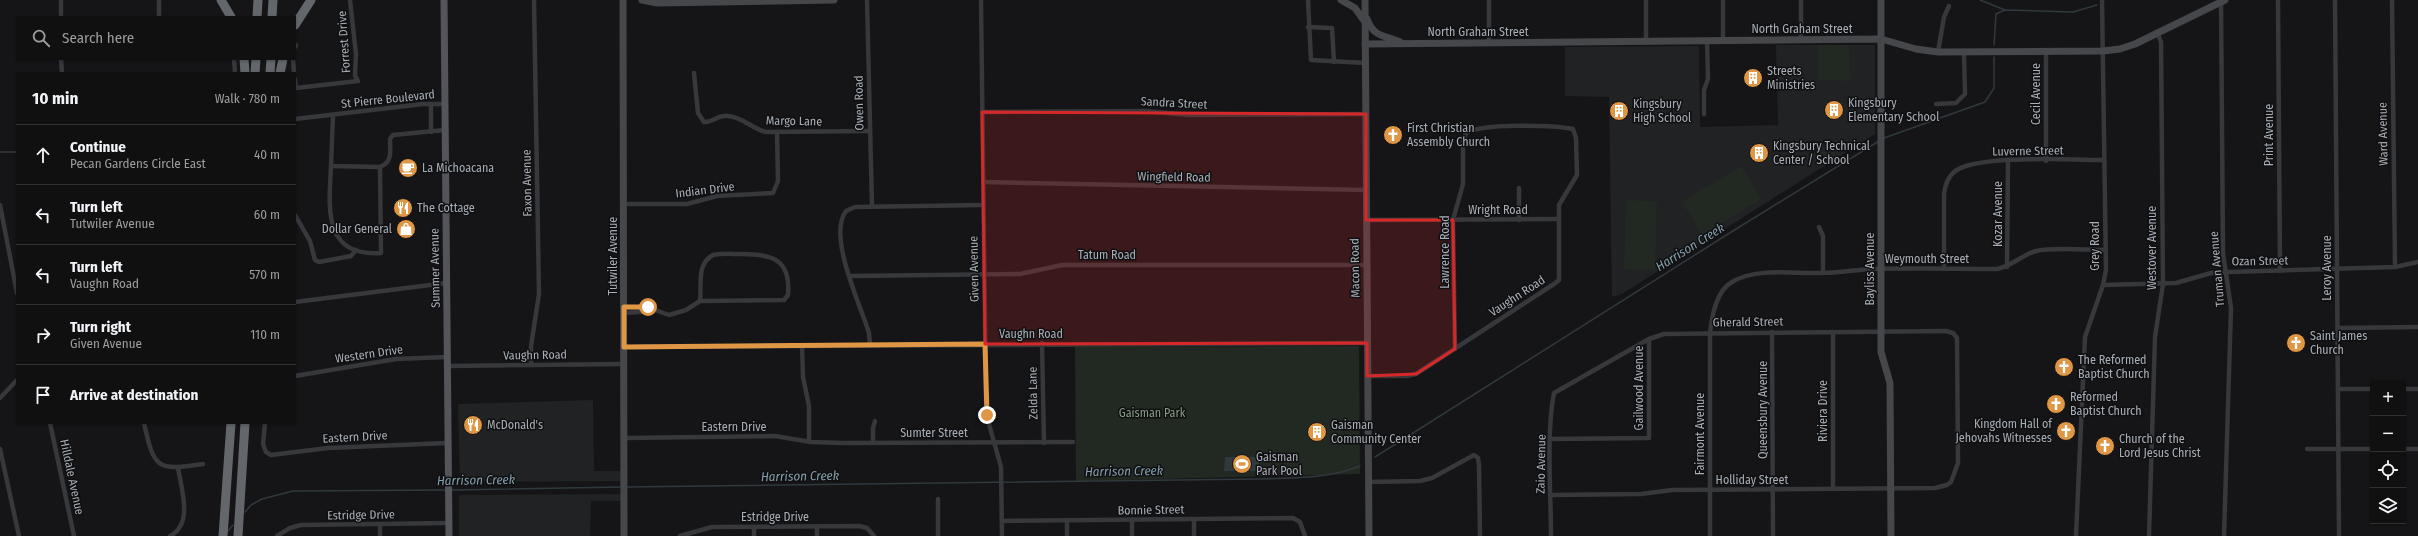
<!DOCTYPE html>
<html lang="en">
<head>
<meta charset="utf-8">
<style>
  body { margin:0; font-family:"Fira Sans Condensed",sans-serif; background:#1e1e1f; color:#f1f3f6 }
  .controls { position:absolute; right:12px; bottom:12px; display:grid; overflow:hidden; border-radius:0px; box-shadow:0 1px 3px #0004 }
  .controls button { width:36px; height:36px; display:grid; place-items:center; padding:0; border:0; border-bottom:1px solid #303031; background:#101011; color:#f1f3f6; font:20px sans-serif }
  .stop { position:absolute; width:12px; height:12px; margin:-9px; border:3px solid #df9645; border-radius:50%; background:#fff }
  .stop.end { background:#df9645; border-color:#fff; box-shadow:0 1px 4px #0008 }
  .list { margin:0; padding:0; list-style:none }
  h2 { display:flex; justify-content:space-between; align-items:center; height:52px; margin:0; padding:0 16px; font-size:17px }
  h2 small { font-size:13px; font-weight:400; color:#9c9d9f }
  .list li { display:grid; grid-template-columns:26px 1fr auto; gap:12px; align-items:center; box-sizing:border-box; height:60px; padding:0 16px; border-top:1px solid #303031 }
  .list b { display:block; font-size:15px; white-space:nowrap }
  .list p { margin:0; font-size:13px; white-space:nowrap; color:#9c9d9f }
  .list em { font-size:13px; font-style:normal; color:#9c9d9f }
  .icon { flex:none; width:22px; height:22px; fill:none; stroke:currentColor; stroke-width:2; stroke-linecap:round; stroke-linejoin:round }
  .map { position:relative; flex:none; width:2418px; height:536px; overflow:hidden }
  .search { position:absolute; background:#101011; box-shadow:0 1px 3px #0004; left:16px; top:16px; width:280px; height:44px; display:flex; align-items:center; gap:10px; box-sizing:border-box; padding:0 14px; border-radius:0px; color:#9c9d9f; font-size:15px }
  .panel { position:absolute; background:#101011; box-shadow:0 1px 3px #0004; left:16px; top:72px; width:280px; height:352px; border-radius:0px }
  .map>svg:first-child { display:block }
  .built { fill:#212224 }
  .green { fill:#222922 }
  .water { fill:#30393e }
  .lines { fill:none; stroke-linecap:round; stroke-linejoin:round }
  .stream { stroke:#30393e; stroke-width:1.5 }
  .street { stroke:#37383b; stroke-width:4.5 }
  .secondary { stroke:#45474b; stroke-width:7 }
  .primary { stroke:#53555a; stroke-width:7 }
  .highway { stroke:#63676c; stroke-width:9 }
  .route { stroke:#df9645; stroke-width:5 }
  .marked { fill:#d62828; fill-opacity:0.2; stroke:#d62828; stroke-width:3; stroke-linejoin:round }
  .labels { text-anchor:middle; dominant-baseline:central; stroke-width:3; stroke-linejoin:round; paint-order:stroke }
  .street-label { font-size:12px; fill:#a8aeb6; stroke:#101012 }
  .poi-label { font-size:12px; fill:#a8aeb6; stroke:#101012; text-anchor:start }
  .park-label { font-size:12px; fill:#849f81; stroke:#101012 }
  .water-label { font-size:13px; font-style:italic; fill:#839fad; stroke:#101012 }
</style>
</head>
<body>
<div class="map">
<svg width="2418" height="536" viewBox="0 0 2418 536">
  <rect width="100%" height="100%" fill="#151517"/>
  <g class="built">
    <path d="M1776,45H1875V134L1622,294L1612,297L1609,97L1565,96V47L1699,46L1700,127L1778,125Z"/>
    <path d="M593,400L594,471H624L623,481L460,482L458,404Z"/>
    <path d="M624,494V501H591L590,536H459V495Z"/>
  </g>
  <g class="green">
    <path d="M1818,45H1849L1850,81L1818,80Z"/>
    <path d="M1820,152H1835L1834,160H1819V158H1814V154H1819Z"/>
    <path d="M1741,166L1761,199L1702,235L1682,202Z"/>
    <path d="M1626,200L1657,201L1655,270L1624,269Z"/>
    <path d="M1359,346L1360,474L1076,481L1075,347Z"/>
  </g>
  <path class="water" d="M1225,457H1259V471H1224Z"/>
  <g class="lines">
    <g class="stream">
      <path d="M1980,0L2005,10"/>
      <path d="M1994,45L1996,14L2005,10L2073,12L2097,5"/>
      <path d="M1884,138L1985,102L1994,88V57"/>
      <path d="M0,152H17"/>
      <path d="M1375,457L1736,229L1879,141"/>
      <path d="M626,487L1257,479C1291,478 1328,479 1360,466"/>
      <path d="M452,490L622,487"/>
      <path d="M245,512L251,505L262,499L293,491L446,490"/>
      <path d="M228,531L233,525"/>
    </g>
    <g class="street">
      <path d="M61,0V17"/>
      <path d="M867,0L872,206"/>
      <path d="M981,0L986,401L989,424L1001,467L1002,536"/>
      <path d="M1308,0L1311,60L1366,63"/>
      <path d="M1489,0V43"/>
      <path d="M1646,0V42"/>
      <path d="M1723,0V40"/>
      <path d="M1801,0V40"/>
      <path d="M2221,0L2223,253L2231,308L2224,536"/>
      <path d="M2278,0L2280,271"/>
      <path d="M2335,0L2339,536"/>
      <path d="M2392,0L2395,267"/>
      <path d="M159,17V0"/>
      <path d="M1308,27L1332,28L1334,62"/>
      <path d="M295,47L296,45"/>
      <path d="M1938,52L1944,17L1949,6"/>
      <path d="M61,59L62,73"/>
      <path d="M234,59L235,73"/>
      <path d="M293,59L294,73"/>
      <path d="M694,73L698,113L704,122C713,123 719,114 728,116C743,117 752,129 766,132L870,131"/>
      <path d="M295,79L296,88L358,81L355,76L356,54L350,0"/>
      <path d="M431,104V132"/>
      <path d="M1936,104L1956,103L1965,94L1964,53"/>
      <path d="M982,112L1146,111L1189,115L1366,114"/>
      <path d="M1704,114V90L1708,79L1707,40"/>
      <path d="M333,115L331,166L380,167C393,162 390,151 390,139L393,135L445,130"/>
      <path d="M295,119L423,104H445"/>
      <path d="M2046,161V52"/>
      <path d="M331,166C329,207 322,257 381,253L380,167"/>
      <path d="M983,182L1366,190"/>
      <path d="M624,204H687L717,196L773,193L778,181L777,133"/>
      <path d="M0,205L17,293"/>
      <path d="M295,215L310,241L315,260L319,262L351,256L356,250"/>
      <path d="M1366,220L1559,219"/>
      <path d="M1519,220V188"/>
      <path d="M1819,227L1823,236V273"/>
      <path d="M2007,267L2008,161"/>
      <path d="M1944,268V194C1945,186 1948,177 1954,172C1975,154 2074,160 2104,160"/>
      <path d="M849,276L1020,274L1062,265H1366"/>
      <path d="M2103,285L2176,283L2211,273L2227,272L2395,267L2418,262"/>
      <path d="M295,302L446,283"/>
      <path d="M624,307H647L669,315L686,310L700,301L784,300L788,295C791,259 772,254 741,254C732,254 722,253 713,255C696,264 702,285 700,301"/>
      <path d="M624,313L653,311"/>
      <path d="M2338,328L2418,327"/>
      <path d="M1772,332L1773,536"/>
      <path d="M1833,332V489"/>
      <path d="M1042,343L1044,443"/>
      <path d="M870,345L869,333C861,306 827,236 846,211L855,207L983,205"/>
      <path d="M802,346L803,377L809,406V442"/>
      <path d="M624,347L1367,343"/>
      <path d="M531,365V346L539,294L534,0"/>
      <path d="M447,366L624,364"/>
      <path d="M295,376L396,359L447,357"/>
      <path d="M1367,376H1407L1416,374L1554,284L1559,280V205L1577,175L1576,138L1573,129C1553,125 1482,123 1466,133L1463,142V184L1453,220L1455,349"/>
      <path d="M2338,389H2373"/>
      <path d="M2403,389H2418"/>
      <path d="M0,398L17,380"/>
      <path d="M50,423L74,536"/>
      <path d="M144,423C154,469 157,471 203,464"/>
      <path d="M265,423L263,444L266,452L271,455L328,448L447,443"/>
      <path d="M624,438L775,436L811,442L844,443L1073,442"/>
      <path d="M1551,439L1649,438V339"/>
      <path d="M873,443V428L875,421"/>
      <path d="M0,449L19,536"/>
      <path d="M2307,449H2373"/>
      <path d="M2403,449H2418"/>
      <path d="M1368,482L1420,481L1432,478L1474,455L1478,458L1479,465L1480,536"/>
      <path d="M938,499V536"/>
      <path d="M1194,519V536"/>
      <path d="M1067,520V536"/>
      <path d="M1132,520V536"/>
      <path d="M1002,521L1293,518L1300,522L1305,536"/>
      <path d="M380,525V536"/>
      <path d="M754,527V536"/>
      <path d="M817,527V536"/>
      <path d="M170,536C194,524 181,488 178,468"/>
      <path d="M277,536L290,528L301,525L449,523"/>
      <path d="M680,536L712,527L859,526L867,528L874,536"/>
      <path d="M1551,536C1551,493 1546,434 1554,393L1649,339L1664,334L1946,331L1953,333L1957,338L1958,463L1951,482L1947,485L1935,488L1672,490L1641,494L1551,495"/>
      <path d="M1710,536V333C1712,316 1716,291 1732,282C1757,267 1794,274 1821,273C1838,273 1854,270 1870,269C1912,268 1955,269 1997,269C2012,266 2022,255 2036,251C2053,247 2087,250 2105,250"/>
      <path d="M2076,536L2085,337L2103,285L2106,270L2102,0"/>
      <path d="M2149,536L2155,337L2163,284L2161,42L2157,32"/>
    </g>
    <g class="secondary">
      <path d="M623,0L624,536"/>
      <path d="M642,0L657,3L834,0"/>
      <path d="M1341,0L1355,8L1365,22"/>
      <path d="M1365,0L1369,536"/>
      <path d="M1881,0V352L1890,383L1891,536"/>
      <path d="M1367,19C1374,38 1385,35 1400,42"/>
      <path d="M1365,44L1881,39L1916,49L1938,52L2103,51L2120,49L2135,44L2225,0"/>
    </g>
    <path class="primary" d="M444,0L449,536"/>
    <g class="highway">
      <path d="M221,0L231,17"/>
      <path d="M257,17L258,0"/>
      <path d="M272,17L273,0"/>
      <path d="M295,25L311,0"/>
      <path d="M244,59L245,73"/>
      <path d="M255,73L256,59"/>
      <path d="M270,73L271,59"/>
      <path d="M280,73L283,59"/>
      <path d="M223,536L231,423"/>
      <path d="M238,536L245,423"/>
    </g>
  </g>
  <g class="lines">
    <path class="route" d="M648,307H624V347L985,344L987,415"/>
  </g>
  <path class="marked" d="M982,112L1366,114V220H1453L1455,349L1416,374L1367,376V343L985,344Z"/>
  <defs>
    <symbol id="building-disc" viewBox="-11 -11 22 22"><circle r="9.5" fill="#df9645" stroke="#101012"/><path d="M-4-6H4V6H1V3H-1V6H-4ZM-2.5-4.3h1.7v1.8h-1.7ZM.8-4.3h1.7v1.8H.8ZM-2.5-1h1.7V.8h-1.7ZM.8-1h1.7V.8H.8Z" fill="#fff"/></symbol>
    <symbol id="church-disc" viewBox="-11 -11 22 22"><circle r="9.5" fill="#df9645" stroke="#101012"/><path d="M-1.2-6h2.4v3.5h3.3v2.4h-3.3V6h-2.4V-.1h-3.3v-2.4h3.3Z" fill="#fff"/></symbol>
    <symbol id="cafe-disc" viewBox="-11 -11 22 22"><circle r="9.5" fill="#df9645" stroke="#101012"/><path d="M-5.5-4.5H6V0H3Q3 3.5 0 3.5H-2.5Q-5.5 3.5-5.5 0ZM3-3.2v2h1.7v-2ZM-6 4.5H4V6H-6Z" fill="#fff"/></symbol>
    <symbol id="restaurant-disc" viewBox="-11 -11 22 22"><circle r="9.5" fill="#df9645" stroke="#101012"/><path d="M-5-6h1v4h1v-4h1v4h1v-4h1v5L-1.5 .5V6h-2V.5L-5-1ZM5-6V6H3V1.5H1.5Q1.5-4 5-6Z" fill="#fff"/></symbol>
    <symbol id="shop-disc" viewBox="-11 -11 22 22"><circle r="9.5" fill="#df9645" stroke="#101012"/><path d="M-5-2.5h2.3a2.7 3.5 0 0 1 5.4 0H5L5.5 6h-11ZM-1.5-2.5h3a1.5 2.3 0 0 0-3 0Z" fill="#fff"/></symbol>
    <symbol id="stadium-disc" viewBox="-11 -11 22 22"><circle r="9.5" fill="#df9645" stroke="#101012"/><path d="M0-5a6.5 5 0 1 0 0 10a6.5 5 0 1 0 0-10ZM-3.5-1.8h7v3.6h-7Z" fill="#fff"/></symbol>
  </defs>
  <g fill-rule="evenodd">
    <use href="#building-disc" x="1742" y="67" width="22" height="22"/>
    <use href="#building-disc" x="1823" y="99" width="22" height="22"/>
    <use href="#building-disc" x="1608" y="100" width="22" height="22"/>
    <use href="#church-disc" x="1382" y="124" width="22" height="22"/>
    <use href="#building-disc" x="1748" y="142" width="22" height="22"/>
    <use href="#cafe-disc" x="397" y="157" width="22" height="22"/>
    <use href="#restaurant-disc" x="392" y="197" width="22" height="22"/>
    <use href="#shop-disc" x="395" y="218" width="22" height="22"/>
    <use href="#church-disc" x="2285" y="332" width="22" height="22"/>
    <use href="#church-disc" x="2053" y="356" width="22" height="22"/>
    <use href="#church-disc" x="2045" y="393" width="22" height="22"/>
    <use href="#restaurant-disc" x="462" y="414" width="22" height="22"/>
    <use href="#church-disc" x="2055" y="420" width="22" height="22"/>
    <use href="#building-disc" x="1306" y="421" width="22" height="22"/>
    <use href="#church-disc" x="2094" y="435" width="22" height="22"/>
    <use href="#stadium-disc" x="1231" y="453" width="22" height="22"/>
  </g>
  <g class="labels">
    <g class="street-label">
      <text x="1802" y="29">North Graham Street</text>
      <text x="1478" y="32">North Graham Street</text>
      <text transform="translate(344 42) rotate(-94)">Forrest Drive</text>
      <text transform="translate(2036 94) rotate(-90)">Cecil Avenue</text>
      <text transform="translate(388 99) rotate(-6)">St Pierre Boulevard</text>
      <text transform="translate(859 103) rotate(-91)">Owen Road</text>
      <text transform="translate(1174 103) rotate(3)">Sandra Street</text>
      <text transform="translate(794 121) rotate(1)">Margo Lane</text>
      <text transform="translate(2383 134) rotate(-91)">Ward Avenue</text>
      <text transform="translate(2269 135) rotate(-90)">Print Avenue</text>
      <text transform="translate(2028 151) rotate(-1)">Luverne Street</text>
      <text transform="translate(1174 177) rotate(1)">Wingfield Road</text>
      <text transform="translate(527 183) rotate(-91)">Faxon Avenue</text>
      <text transform="translate(705 190) rotate(-7)">Indian Drive</text>
      <text x="1498" y="210">Wright Road</text>
      <text transform="translate(1998 214) rotate(-90)">Kozar Avenue</text>
      <text transform="translate(2095 246) rotate(-90)">Grey Road</text>
      <text transform="translate(2152 248) rotate(-90)">Westover Avenue</text>
      <text transform="translate(1445 252) rotate(-90)">Lawrence Road</text>
      <text x="1107" y="255">Tatum Road</text>
      <text transform="translate(613 256) rotate(-90)">Tutwiler Avenue</text>
      <text x="1927" y="259">Weymouth Street</text>
      <text transform="translate(2260 261) rotate(-1)">Ozan Street</text>
      <text transform="translate(435 268) rotate(-91)">Summer Avenue</text>
      <text transform="translate(1355 268) rotate(-91)">Macon Road</text>
      <text transform="translate(2327 268) rotate(-90)">Leroy Avenue</text>
      <text transform="translate(974 269) rotate(-91)">Given Avenue</text>
      <text transform="translate(1870 269) rotate(-90)">Bayliss Avenue</text>
      <text transform="translate(2217 269) rotate(-95)">Truman Avenue</text>
      <text transform="translate(1517 296) rotate(-33)">Vaughn Road</text>
      <text transform="translate(1748 322) rotate(-1)">Gherald Street</text>
      <text x="1031" y="334">Vaughn Road</text>
      <text transform="translate(369 354) rotate(-8)">Western Drive</text>
      <text transform="translate(535 355) rotate(-1)">Vaughn Road</text>
      <text transform="translate(1639 388) rotate(-90)">Gailwood Avenue</text>
      <text transform="translate(1033 393) rotate(-91)">Zelda Lane</text>
      <text transform="translate(1763 410) rotate(-90)">Queensbury Avenue</text>
      <text transform="translate(1823 411) rotate(-90)">Riviera Drive</text>
      <text x="734" y="427">Eastern Drive</text>
      <text x="934" y="433">Sumter Street</text>
      <text transform="translate(1700 434) rotate(-90)">Fairmont Avenue</text>
      <text transform="translate(355 437) rotate(-3)">Eastern Drive</text>
      <text transform="translate(1541 464) rotate(-89)">Zaio Avenue</text>
      <text transform="translate(72 477) rotate(78)">Hilldale Avenue</text>
      <text x="1752" y="480">Holliday Street</text>
      <text transform="translate(1151 510) rotate(-1)">Bonnie Street</text>
      <text transform="translate(361 515) rotate(-1)">Estridge Drive</text>
      <text x="775" y="517">Estridge Drive</text>
    </g>
    <g class="poi-label">
      <text x="1767" y="71">Streets<tspan x="1767" dy="14">Ministries</tspan></text>
      <text x="1848" y="103">Kingsbury<tspan x="1848" dy="14">Elementary School</tspan></text>
      <text x="1633" y="104">Kingsbury<tspan x="1633" dy="14">High School</tspan></text>
      <text x="1407" y="128">First Christian<tspan x="1407" dy="14">Assembly Church</tspan></text>
      <text x="1773" y="146">Kingsbury Technical<tspan x="1773" dy="14">Center / School</tspan></text>
      <text x="422" y="168">La Michoacana</text>
      <text x="417" y="208">The Cottage</text>
      <text x="392" y="229" text-anchor="end">Dollar General</text>
      <text x="2310" y="336">Saint James<tspan x="2310" dy="14">Church</tspan></text>
      <text x="2078" y="360">The Reformed<tspan x="2078" dy="14">Baptist Church</tspan></text>
      <text x="2070" y="397">Reformed<tspan x="2070" dy="14">Baptist Church</tspan></text>
      <text x="2052" y="424" text-anchor="end">Kingdom Hall of<tspan x="2052" dy="14">Jehovahs Witnesses</tspan></text>
      <text x="487" y="425">McDonald's</text>
      <text x="1331" y="425">Gaisman<tspan x="1331" dy="14">Community Center</tspan></text>
      <text x="2119" y="439">Church of the<tspan x="2119" dy="14">Lord Jesus Christ</tspan></text>
      <text x="1256" y="457">Gaisman<tspan x="1256" dy="14">Park Pool</tspan></text>
    </g>
    <g class="park-label">
      <text x="1152" y="413">Gaisman Park</text>
    </g>
    <g class="water-label">
      <text transform="translate(1690 247) rotate(-32)">Harrison Creek</text>
      <text transform="translate(1124 471) rotate(-1)">Harrison Creek</text>
      <text transform="translate(800 476) rotate(-1)">Harrison Creek</text>
      <text transform="translate(476 480) rotate(-1)">Harrison Creek</text>
    </g>
  </g>
</svg>
<div class="controls">
<button>+</button>
<button>−</button>
<button><svg class="icon" aria-label="locate" viewBox="0 0 24 24"><circle cx="12" cy="12" r="6"/><path d="M12 2v4M12 18v4M2 12h4M18 12h4"/></svg></button>
<button><svg class="icon" aria-label="layers" viewBox="0 0 24 24"><path d="M12 4l9 5-9 5-9-5zM3 14l9 5 9-5"/></svg></button>
</div>
<div class="stop" style="left:648px;top:307px"></div>
<div class="stop end" style="left:987px;top:415px"></div>
<div class="search"><svg class="icon" aria-label="search" viewBox="0 0 24 24"><circle cx="10" cy="10" r="6"/><path d="M15 15l6 6"/></svg>Search here</div>
<section class="panel">
<h2>10 min<small>Walk · 780 m</small></h2>
<ul class="list">
<li><svg class="icon" aria-label="ahead" viewBox="0 0 24 24"><path d="M12 20V5M6 11l6-6 6 6"/></svg><div><b>Continue</b><p>Pecan Gardens Circle East</p></div><em>40 m</em></li>
<li><svg class="icon" aria-label="left" viewBox="0 0 24 24"><path d="M17 20v-9H6M10 6l-5 5 5 5"/></svg><div><b>Turn left</b><p>Tutwiler Avenue</p></div><em>60 m</em></li>
<li><svg class="icon" aria-label="left" viewBox="0 0 24 24"><path d="M17 20v-9H6M10 6l-5 5 5 5"/></svg><div><b>Turn left</b><p>Vaughn Road</p></div><em>570 m</em></li>
<li><svg class="icon" aria-label="right" viewBox="0 0 24 24"><path d="M7 20v-9h11M14 6l5 5-5 5"/></svg><div><b>Turn right</b><p>Given Avenue</p></div><em>110 m</em></li>
<li><svg class="icon" aria-label="arrive" viewBox="0 0 24 24"><path d="M6 21V4h12l-3 4 3 4H6"/></svg><div><b>Arrive at destination</b></div></li>
</ul>
</section>
</div>
</body>
</html>
